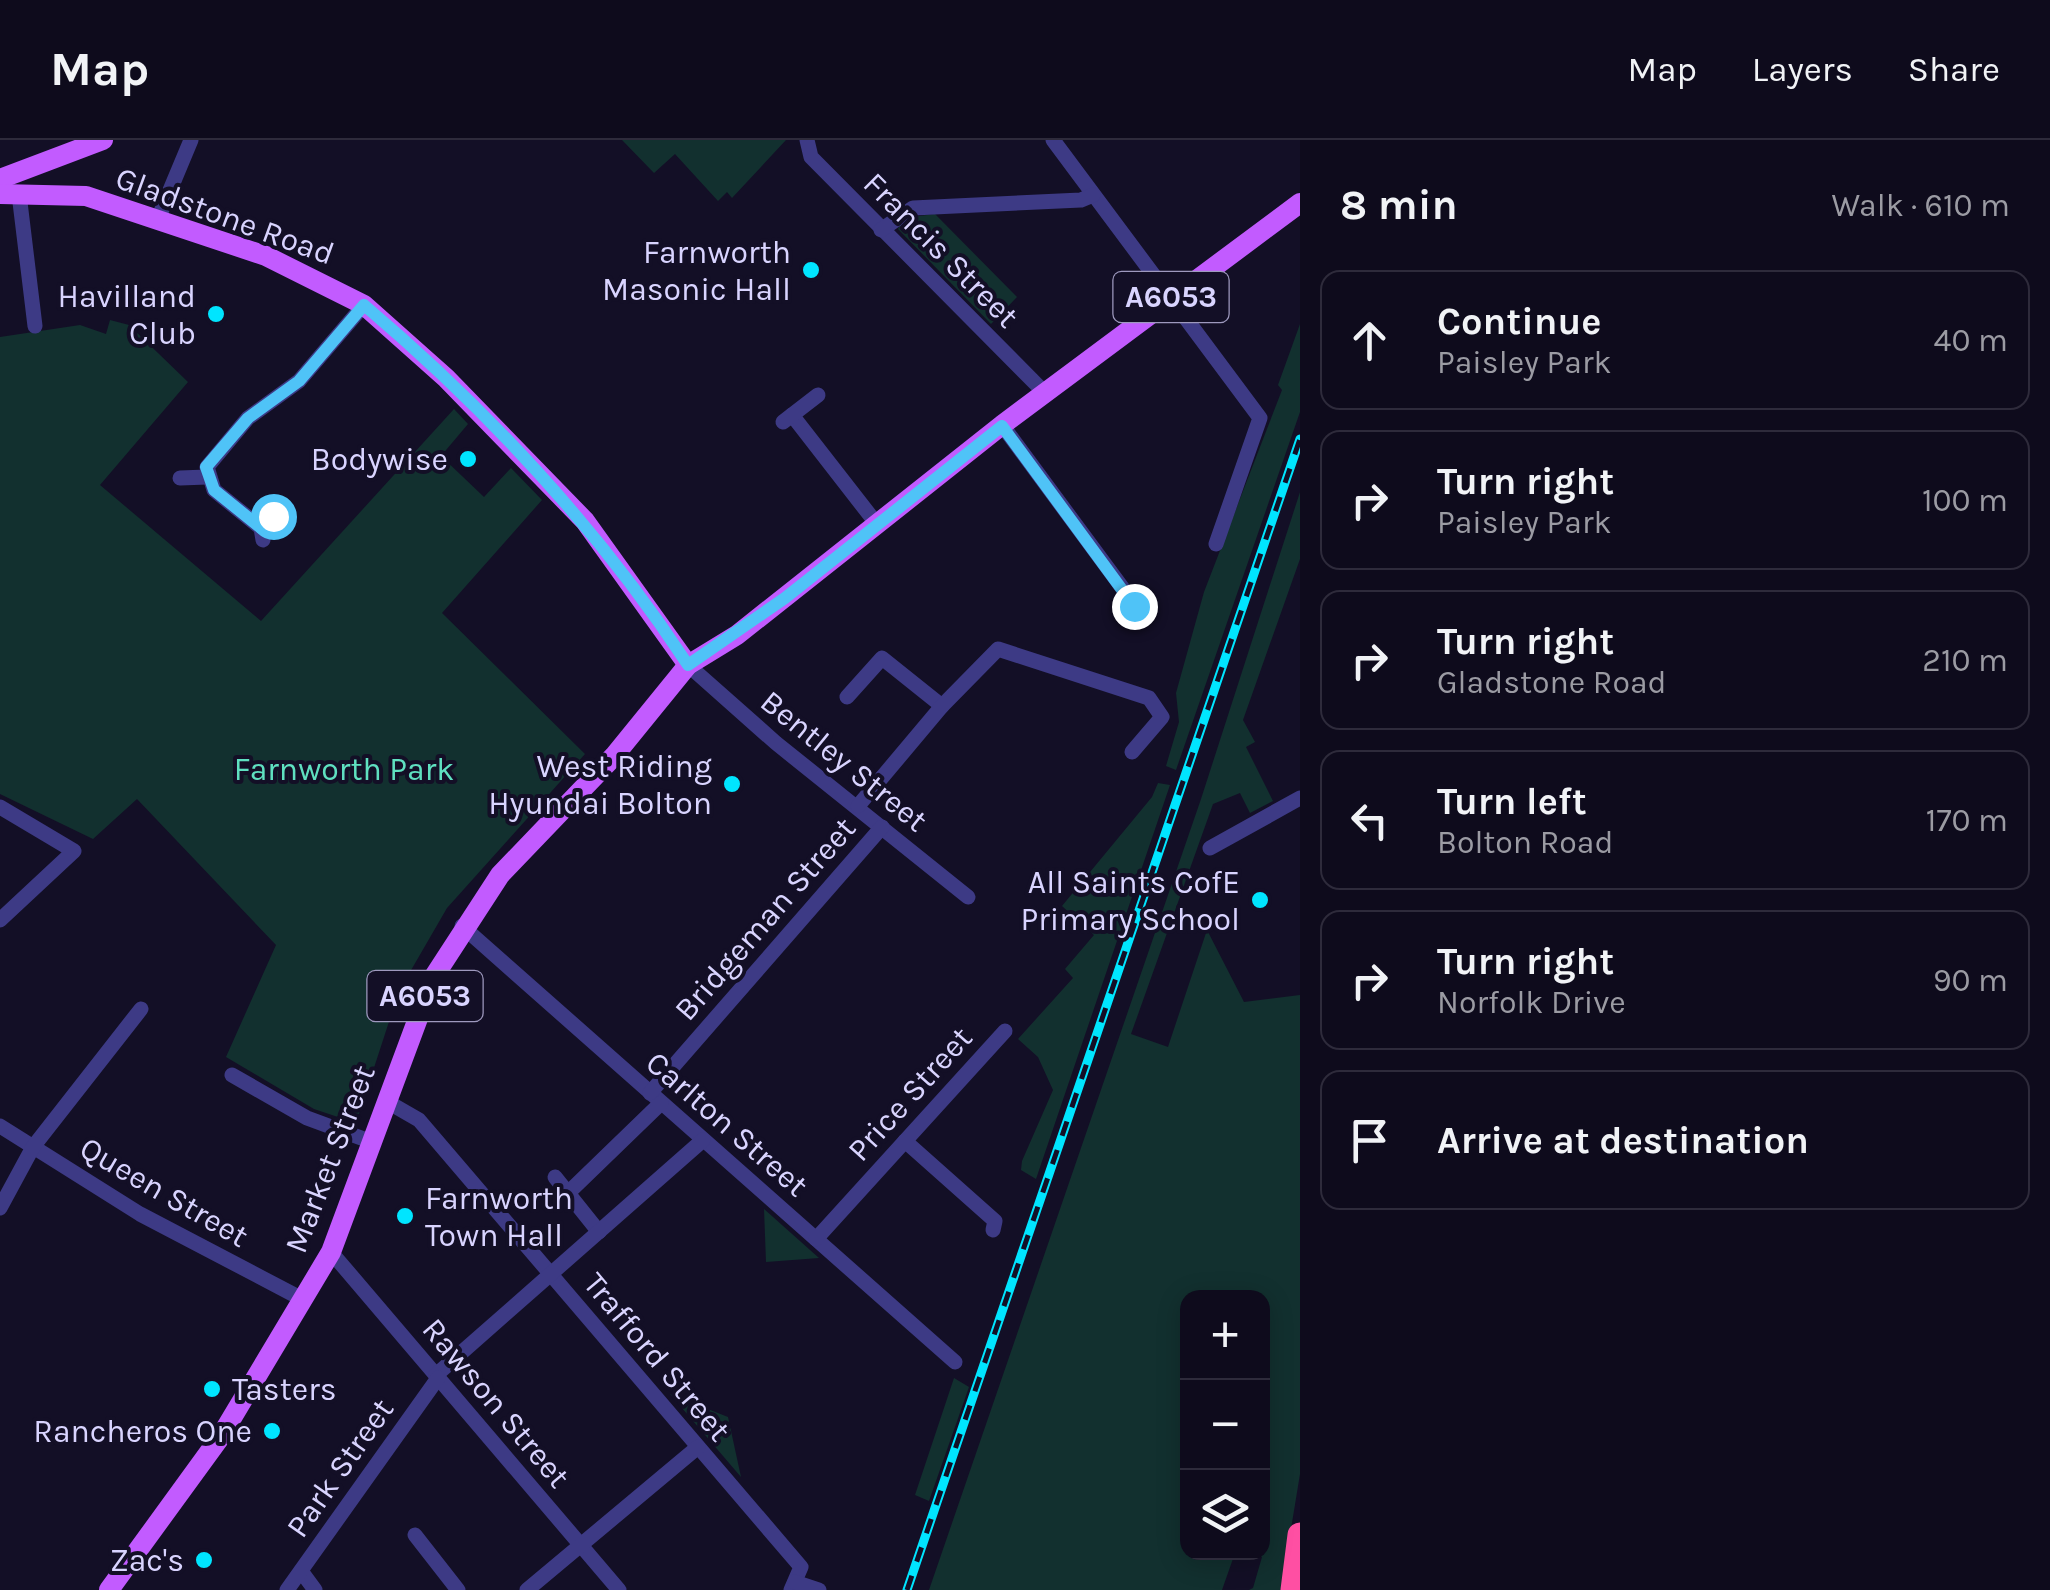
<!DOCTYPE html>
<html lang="en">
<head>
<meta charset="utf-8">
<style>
  body { margin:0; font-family:Karla,sans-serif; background:#171425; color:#f1f3f6 }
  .controls { position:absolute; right:30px; bottom:30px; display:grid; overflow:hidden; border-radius:20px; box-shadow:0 5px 25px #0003 }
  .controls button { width:90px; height:90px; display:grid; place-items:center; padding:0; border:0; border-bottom:2px solid #2e2b3b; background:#0e0b1c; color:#f1f3f6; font:50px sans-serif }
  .stop { position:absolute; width:30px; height:30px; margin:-22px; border:8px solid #4fc3f7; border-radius:50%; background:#fff }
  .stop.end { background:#4fc3f7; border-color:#fff; box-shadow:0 2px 10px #0008 }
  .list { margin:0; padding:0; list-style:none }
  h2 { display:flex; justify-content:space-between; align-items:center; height:130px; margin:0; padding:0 40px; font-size:42px }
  h2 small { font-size:32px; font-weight:400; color:#9b9ba3 }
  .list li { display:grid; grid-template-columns:65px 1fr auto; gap:30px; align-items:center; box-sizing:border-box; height:140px; margin:0 20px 20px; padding:0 20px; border:2px solid #2e2b3b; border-radius:20px }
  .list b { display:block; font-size:38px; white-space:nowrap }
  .list p { margin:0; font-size:32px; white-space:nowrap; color:#9b9ba3 }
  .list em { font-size:32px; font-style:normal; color:#9b9ba3 }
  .icon { flex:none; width:55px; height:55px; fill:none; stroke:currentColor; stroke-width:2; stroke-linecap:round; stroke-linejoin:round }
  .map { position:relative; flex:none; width:1300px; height:1450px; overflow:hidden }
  header { display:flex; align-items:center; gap:60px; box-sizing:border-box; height:140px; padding:0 50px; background:#0e0b1c; border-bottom:2px solid #2e2b3b }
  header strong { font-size:48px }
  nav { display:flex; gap:55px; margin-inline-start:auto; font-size:35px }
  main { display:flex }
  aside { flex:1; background:#0e0b1c }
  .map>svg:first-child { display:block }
  .green { fill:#12302f }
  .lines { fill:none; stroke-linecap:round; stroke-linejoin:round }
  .minor { stroke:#3d3a85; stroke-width:15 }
  .major { stroke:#c25bff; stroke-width:20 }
  .highway { stroke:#ff4fa3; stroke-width:25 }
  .rail-casing { stroke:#00e5ff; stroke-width:9 }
  .rail { stroke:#130f26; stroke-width:5; stroke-dasharray:15; stroke-linecap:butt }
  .route { stroke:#4fc3f7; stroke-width:12 }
  .poi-dot { fill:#00e5ff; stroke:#130f26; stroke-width:4 }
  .labels { text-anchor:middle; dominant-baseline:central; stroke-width:8; stroke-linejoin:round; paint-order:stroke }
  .shield { fill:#130f26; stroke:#9e99be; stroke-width:2.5 }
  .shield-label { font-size:30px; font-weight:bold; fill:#d9d4ff }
  .street-label { font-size:32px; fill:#d9d4ff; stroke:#130f26 }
  .poi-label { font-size:32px; fill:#d9d4ff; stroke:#130f26; text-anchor:end }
  .park-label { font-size:32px; fill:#5fe0c0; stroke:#130f26 }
</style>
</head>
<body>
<header>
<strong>Map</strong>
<nav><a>Map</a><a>Layers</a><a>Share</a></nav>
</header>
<main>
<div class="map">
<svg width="1300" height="1450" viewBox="0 0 1300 1450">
  <rect width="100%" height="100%" fill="#130f26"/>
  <g class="green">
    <path d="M622,0H786L732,58L727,52L718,61L675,14L654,33Z"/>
    <path d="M935,74L1017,157L991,184L898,89L904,78Z"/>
    <path d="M110,180L129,185L188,242L100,345L261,481L454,269L468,284L441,316L484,357L511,328L542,360L442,473L585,614L447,768L399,851L356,983L314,969L226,917L276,805L137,659L93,699L0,654V197L80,185L106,194Z"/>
    <path d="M1300,184V272L1176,630L1166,626L1179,582L1176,553L1204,452L1282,250L1278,245Z"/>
    <path d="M1300,352V419L1243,580L1255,602L1246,607L1273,661L1250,673L1240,653L1213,664L1131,894L1168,907L1207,790L1244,862L1300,855V1334L1281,1450H1249L1253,1448L1262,1417L1251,1413L1262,1412V1158H1188V1412L1235,1413L1222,1450H929L1201,659Z"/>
    <path d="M1158,643L1170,645L1036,1039L1021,1030L1022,1021L1053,950L1038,917L1018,899L1073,838L1065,829L1094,795L1062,766L1152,657Z"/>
    <path d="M764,1069L819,1118L766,1122Z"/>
    <path d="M954,1238L969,1247L929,1361L915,1355Z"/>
    <path d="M670,1254L728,1277L741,1337Z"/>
  </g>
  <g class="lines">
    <g class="minor">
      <path d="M807,0L811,17L1045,253"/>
      <path d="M1053,0L1260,278L1216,404"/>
      <path d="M19,54L35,186"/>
      <path d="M158,79L191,0"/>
      <path d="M881,90L913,68L1081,60L1093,55"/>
      <path d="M792,275L876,383"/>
      <path d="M783,282L818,255"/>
      <path d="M1002,285L1135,465"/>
      <path d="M180,338L207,337"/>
      <path d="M261,388L214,350L207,327L248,278L299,241L364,165"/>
      <path d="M263,400L261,388L273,375"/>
      <path d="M688,525L776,603L968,757"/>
      <path d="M847,557L882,518L942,566"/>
      <path d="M858,666L942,566L998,509L1149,558L1162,577L1132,612"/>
      <path d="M0,667L74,711L0,780"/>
      <path d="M1210,708L1300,658"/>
      <path d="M462,786L955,1222"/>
      <path d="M232,935L307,978L372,1002"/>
      <path d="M650,953L882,687"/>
      <path d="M386,961L419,980L801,1427L791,1450"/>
      <path d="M0,986L140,1074L304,1160"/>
      <path d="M905,1001L995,1081L993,1090"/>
      <path d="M555,1037L599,1092"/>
      <path d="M568,1053L661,963"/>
      <path d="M0,1068L33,1007L141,869"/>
      <path d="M816,1099L1005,891"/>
      <path d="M331,1112L619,1450"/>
      <path d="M436,1235L703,1000"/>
      <path d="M415,1395L458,1450"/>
      <path d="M301,1431L315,1450"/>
      <path d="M795,1442L819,1450"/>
      <path d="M287,1450L438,1238"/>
      <path d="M527,1450L698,1307"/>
    </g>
    <g class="major">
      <path d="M0,39L103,0"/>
      <path d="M0,54L86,56L266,116L364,165L446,238L585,381L688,525"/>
      <path d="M109,1450L221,1296L331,1112L433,838L500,735L614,616L688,525L737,495L1002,285L1300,63"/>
    </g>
    <path class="highway" d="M1293,1450L1300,1395"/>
    <defs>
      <path id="rail" d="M907,1450L1300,299"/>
    </defs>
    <use href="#rail" class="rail-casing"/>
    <use href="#rail" class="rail"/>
  </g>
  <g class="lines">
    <path class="route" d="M273,376L261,388L214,350L206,327L248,278L299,241L364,165C489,271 598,388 688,525L785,458L1002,286L1134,466"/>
  </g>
  <g class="poi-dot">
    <circle cx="811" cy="130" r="10"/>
    <circle cx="216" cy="174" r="10"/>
    <circle cx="468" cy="319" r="10"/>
    <circle cx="732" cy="644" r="10"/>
    <circle cx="1260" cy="760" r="10"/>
    <circle cx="405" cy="1076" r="10"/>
    <circle cx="212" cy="1249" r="10"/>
    <circle cx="272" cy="1291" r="10"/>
    <circle cx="204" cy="1420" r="10"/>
  </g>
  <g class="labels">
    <g class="shield">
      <rect x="1113.5" y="132" width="115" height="50" rx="8"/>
      <rect x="367.5" y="831" width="115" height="50" rx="8"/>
    </g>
    <g class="shield-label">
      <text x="1171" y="157">A6053</text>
      <text x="425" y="856">A6053</text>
    </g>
    <g class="street-label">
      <text transform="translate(225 76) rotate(20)">Gladstone Road</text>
      <text transform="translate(941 110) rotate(45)">Francis Street</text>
      <text transform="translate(844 621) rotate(39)">Bentley Street</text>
      <text transform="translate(765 779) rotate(-49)">Bridgeman Street</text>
      <text transform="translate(910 954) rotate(-48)">Price Street</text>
      <text transform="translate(727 984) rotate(41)">Carlton Street</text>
      <text transform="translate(330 1019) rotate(-69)">Market Street</text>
      <text transform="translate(164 1052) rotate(30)">Queen Street</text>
      <text transform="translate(657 1217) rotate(50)">Trafford Street</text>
      <text transform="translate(496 1263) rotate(50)">Rawson Street</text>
      <text transform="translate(340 1328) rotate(-55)">Park Street</text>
    </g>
    <g class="poi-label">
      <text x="791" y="112">Farnworth<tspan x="791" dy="37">Masonic Hall</tspan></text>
      <text x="196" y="156">Havilland<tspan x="196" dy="37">Club</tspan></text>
      <text x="448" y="319">Bodywise</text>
      <text x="712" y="626">West Riding<tspan x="712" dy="37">Hyundai Bolton</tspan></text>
      <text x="1240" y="742">All Saints CofE<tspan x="1240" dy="37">Primary School</tspan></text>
      <text x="425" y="1058" text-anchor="start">Farnworth<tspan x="425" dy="37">Town Hall</tspan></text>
      <text x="232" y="1249" text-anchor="start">Tasters</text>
      <text x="252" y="1291">Rancheros One</text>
      <text x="184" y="1420">Zac's</text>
    </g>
    <g class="park-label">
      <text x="344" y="629">Farnworth Park</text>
    </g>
  </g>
</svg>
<div class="controls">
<button>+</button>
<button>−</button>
<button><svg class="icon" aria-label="layers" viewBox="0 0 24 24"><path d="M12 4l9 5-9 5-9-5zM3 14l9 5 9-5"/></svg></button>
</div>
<div class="stop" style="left:273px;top:376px"></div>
<div class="stop end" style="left:1134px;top:466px"></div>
</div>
<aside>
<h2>8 min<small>Walk · 610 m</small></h2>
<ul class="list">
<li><svg class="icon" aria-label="ahead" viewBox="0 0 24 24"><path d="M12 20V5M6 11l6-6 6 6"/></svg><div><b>Continue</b><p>Paisley Park</p></div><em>40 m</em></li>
<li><svg class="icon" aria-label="right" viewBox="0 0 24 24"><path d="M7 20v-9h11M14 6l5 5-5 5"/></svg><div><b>Turn right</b><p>Paisley Park</p></div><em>100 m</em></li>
<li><svg class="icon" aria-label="right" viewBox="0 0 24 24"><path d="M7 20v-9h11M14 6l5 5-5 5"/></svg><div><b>Turn right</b><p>Gladstone Road</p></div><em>210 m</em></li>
<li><svg class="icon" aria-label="left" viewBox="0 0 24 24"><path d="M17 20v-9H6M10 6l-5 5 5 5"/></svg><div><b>Turn left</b><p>Bolton Road</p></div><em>170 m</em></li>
<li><svg class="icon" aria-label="right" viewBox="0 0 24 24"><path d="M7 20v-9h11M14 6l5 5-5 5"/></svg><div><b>Turn right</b><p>Norfolk Drive</p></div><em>90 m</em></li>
<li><svg class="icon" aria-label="arrive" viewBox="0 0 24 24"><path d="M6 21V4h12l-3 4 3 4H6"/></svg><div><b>Arrive at destination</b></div></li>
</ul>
</aside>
</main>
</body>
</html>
